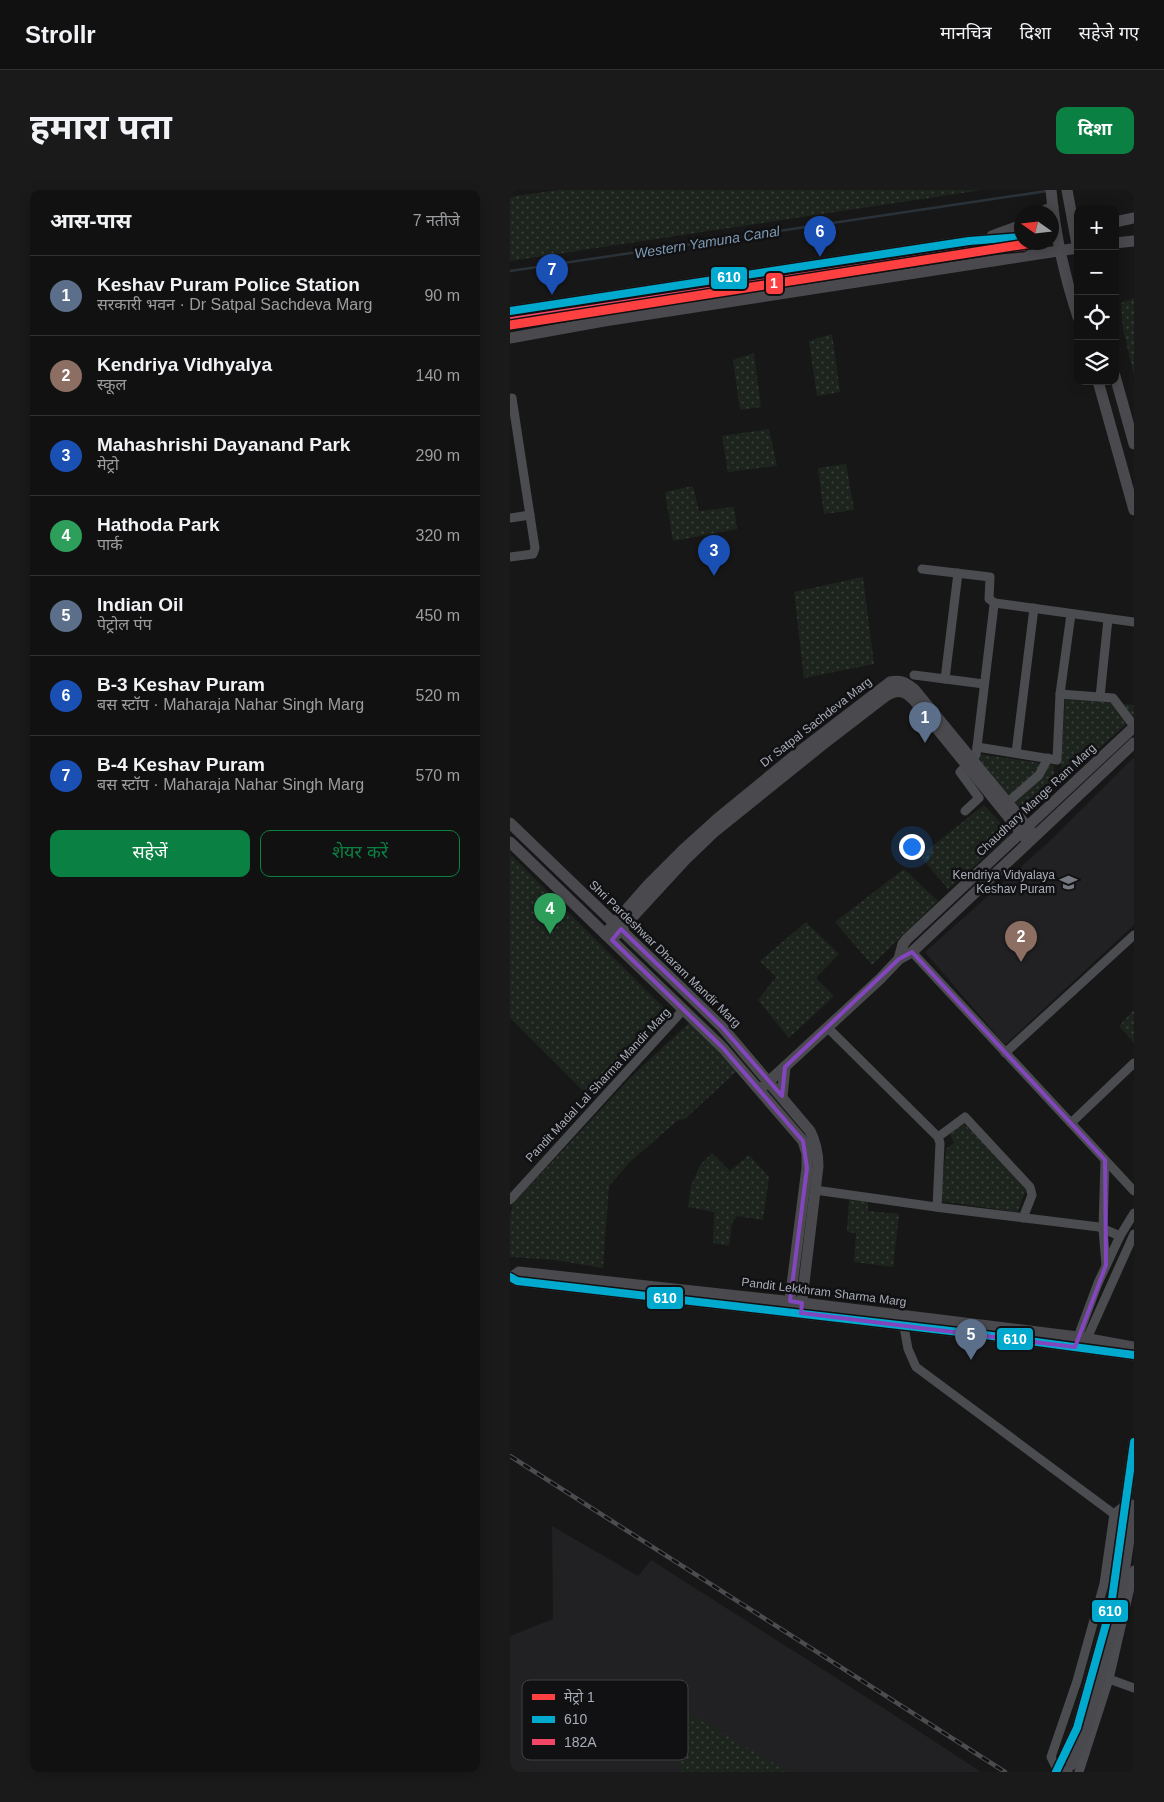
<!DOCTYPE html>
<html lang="hi">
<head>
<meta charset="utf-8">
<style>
  body { margin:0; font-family:Helvetica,"Noto Sans Devanagari",sans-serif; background:#1a1a1a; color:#f1f3f6 }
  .controls { position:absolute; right:15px; top:15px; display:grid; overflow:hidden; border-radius:10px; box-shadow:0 2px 12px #0003 }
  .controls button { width:45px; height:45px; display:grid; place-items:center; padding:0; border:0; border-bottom:1px solid #303131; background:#111; color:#f1f3f6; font:25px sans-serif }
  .compass { position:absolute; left:504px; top:15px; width:45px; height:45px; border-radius:50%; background:#111; box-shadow:0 2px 12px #0003; rotate:284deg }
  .you { position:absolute; left:401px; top:656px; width:18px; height:18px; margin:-12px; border:4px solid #fff; border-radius:50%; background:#1a73e8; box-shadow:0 0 0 8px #1a73e833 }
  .badge { display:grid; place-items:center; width:32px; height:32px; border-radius:50%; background:#0b8043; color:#fff; font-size:16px; font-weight:700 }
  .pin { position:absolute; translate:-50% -41px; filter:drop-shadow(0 1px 2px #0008) }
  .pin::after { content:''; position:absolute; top:26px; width:18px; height:15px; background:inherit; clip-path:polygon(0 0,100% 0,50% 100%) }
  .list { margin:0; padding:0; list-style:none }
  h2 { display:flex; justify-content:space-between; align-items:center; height:65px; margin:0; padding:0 20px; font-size:21px }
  h2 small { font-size:16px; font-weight:400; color:#9c9d9f }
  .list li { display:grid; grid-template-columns:32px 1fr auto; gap:15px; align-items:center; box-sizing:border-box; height:80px; padding:0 20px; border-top:1px solid #303131 }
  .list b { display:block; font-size:19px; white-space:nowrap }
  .list p { margin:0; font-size:16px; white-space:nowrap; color:#9c9d9f }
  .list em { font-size:16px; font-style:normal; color:#9c9d9f }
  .actions { display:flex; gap:10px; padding:15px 20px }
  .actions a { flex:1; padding:11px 0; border:1px solid #0b8043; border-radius:10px; text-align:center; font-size:18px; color:#0b8043 }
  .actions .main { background:#0b8043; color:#fff }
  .icon { flex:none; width:28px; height:28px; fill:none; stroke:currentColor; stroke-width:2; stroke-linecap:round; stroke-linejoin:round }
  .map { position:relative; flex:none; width:624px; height:1582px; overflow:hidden; border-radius:10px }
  header { display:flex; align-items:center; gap:30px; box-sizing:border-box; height:70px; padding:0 25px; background:#111; border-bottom:1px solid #303131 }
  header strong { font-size:24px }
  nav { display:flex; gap:28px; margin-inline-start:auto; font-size:18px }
  .intro { display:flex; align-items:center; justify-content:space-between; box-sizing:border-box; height:120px; padding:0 30px }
  h1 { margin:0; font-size:35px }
  .button { padding:12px 22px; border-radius:10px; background:#0b8043; color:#fff; font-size:18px; font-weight:700 }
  main { display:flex; gap:30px; padding:0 30px }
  aside { flex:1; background:#111; border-radius:10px; box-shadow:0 2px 12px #0003 }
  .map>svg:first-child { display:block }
  .built { fill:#212123 }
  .park { fill:url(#park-dots) }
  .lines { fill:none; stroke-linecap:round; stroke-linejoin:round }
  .stream { stroke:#2a3239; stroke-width:2.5 }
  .street { stroke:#4b4c50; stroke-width:9 }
  .secondary { stroke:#4a4a4e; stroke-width:11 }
  .rail-casing { stroke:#4b4c4f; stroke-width:4.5 }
  .rail { stroke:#111113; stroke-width:2.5; stroke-dasharray:8; stroke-linecap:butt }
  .bus-1-casing { stroke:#111113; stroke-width:11 }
  .bus-2-casing { stroke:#111113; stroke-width:11 }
  .bus-1 { stroke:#00a9ce; stroke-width:8 }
  .bus-2 { stroke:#f34667; stroke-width:8 }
  .metro-1-casing { stroke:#111113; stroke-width:12 }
  .metro-1 { stroke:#ff4040; stroke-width:9 }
  .marked { fill:none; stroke:#8446be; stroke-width:4; stroke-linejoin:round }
  .labels { text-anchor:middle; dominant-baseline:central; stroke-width:5; stroke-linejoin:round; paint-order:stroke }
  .street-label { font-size:12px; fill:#a8adb8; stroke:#111113 }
  .poi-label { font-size:12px; fill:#a8adb8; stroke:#111113; text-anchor:end }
  .water-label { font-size:14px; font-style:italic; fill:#7f9bb3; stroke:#111113 }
  .key { fill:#111113; stroke:#3e4045; stroke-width:1 }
  .key-label { font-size:14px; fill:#a8adb8 }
  .line-badge { stroke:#111113; stroke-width:2 }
  .badge-label { font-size:14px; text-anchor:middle; font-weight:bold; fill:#fff }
</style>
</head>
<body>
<header>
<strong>Strollr</strong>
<nav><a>मानचित्र</a><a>दिशा</a><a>सहेजे गए</a></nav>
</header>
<div class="intro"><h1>हमारा पता</h1><a class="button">दिशा</a></div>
<main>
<aside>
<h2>आस-पास<small>7 नतीजे</small></h2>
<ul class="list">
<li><span class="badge" style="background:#5c6f8a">1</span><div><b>Keshav Puram Police Station</b><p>सरकारी भवन · Dr Satpal Sachdeva Marg</p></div><em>90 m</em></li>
<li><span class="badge" style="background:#8d6e63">2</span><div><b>Kendriya Vidhyalya</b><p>स्कूल</p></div><em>140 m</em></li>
<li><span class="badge" style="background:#1a4fb4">3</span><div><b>Mahashrishi Dayanand Park</b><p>मेट्रो</p></div><em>290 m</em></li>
<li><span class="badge" style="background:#2e9e5b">4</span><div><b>Hathoda Park</b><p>पार्क</p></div><em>320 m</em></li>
<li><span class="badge" style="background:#5c6f8a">5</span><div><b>Indian Oil</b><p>पेट्रोल पंप</p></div><em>450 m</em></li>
<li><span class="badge" style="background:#1a4fb4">6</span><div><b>B-3 Keshav Puram</b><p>बस स्टॉप · Maharaja Nahar Singh Marg</p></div><em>520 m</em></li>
<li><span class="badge" style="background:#1a4fb4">7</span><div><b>B-4 Keshav Puram</b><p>बस स्टॉप · Maharaja Nahar Singh Marg</p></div><em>570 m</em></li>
</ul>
<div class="actions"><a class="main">सहेजें</a><a>शेयर करें</a></div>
</aside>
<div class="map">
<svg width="624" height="1582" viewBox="0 0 624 1582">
  <defs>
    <pattern id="park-dots" width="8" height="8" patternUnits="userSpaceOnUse" patternTransform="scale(1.25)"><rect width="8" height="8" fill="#1d241e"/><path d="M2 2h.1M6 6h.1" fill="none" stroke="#3b413d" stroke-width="1.8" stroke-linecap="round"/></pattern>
  </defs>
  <rect width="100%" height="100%" fill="#171717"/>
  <g class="built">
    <path d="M624,567V735L495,855L415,762L542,649Z"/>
    <path d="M42,1336L128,1386L141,1370L372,1517L471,1582H0V1446L43,1429Z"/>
  </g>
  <g class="park">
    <path d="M48,0H472L0,71V7Z"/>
    <path d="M624,108V185L613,139L611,113Z"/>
    <path d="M322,144L330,202L307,206L299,151Z"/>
    <path d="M244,163L251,217L230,220L223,170Z"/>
    <path d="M259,239L267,276L218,282L212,246Z"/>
    <path d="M336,274L344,320L314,324L308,278Z"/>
    <path d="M183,296L189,321L224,317L227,339L163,351L155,302Z"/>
    <path d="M353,387L364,474L294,488L284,402Z"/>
    <path d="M555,508L624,515V527L550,594Z"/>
    <path d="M461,563L544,575V597L513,624Z"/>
    <path d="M474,615L501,644L438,699L410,666Z"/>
    <path d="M0,664L160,824L79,907L0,828Z"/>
    <path d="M394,679L428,711L362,775L325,732Z"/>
    <path d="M296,732L329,764L306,788L324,806L279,848L248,810L266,787L250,771Z"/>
    <path d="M624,820V853L609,836Z"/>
    <path d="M180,832L228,880L175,929L168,930L120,972L99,996L93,1078L45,1070L0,1067V1026L3,1014L120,888Z"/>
    <path d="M453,933L487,965L516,999L508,1022L430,1011L436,959L444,953L440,944Z"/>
    <path d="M202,963L220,981L239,965L259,987L253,1030L227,1026L222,1033L219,1056L203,1053L204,1022L178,1017L181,996L190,975Z"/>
    <path d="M339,1010L358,1012V1021L389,1024L383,1077L344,1072L346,1043L337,1042Z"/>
    <path d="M138,1500L279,1582H171Z"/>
  </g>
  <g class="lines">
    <path class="stream" d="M0,81L537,1"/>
    <g class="street">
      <path d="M0,328L20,325"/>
      <path d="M0,367L23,364L25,358L2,208"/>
      <path d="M412,379L480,387L479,409L485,413L624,432"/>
      <path d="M404,485L474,494"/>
      <path d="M435,489L448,383"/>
      <path d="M550,504L603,508L624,536"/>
      <path d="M590,507L598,429"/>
      <path d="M467,557L484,415L485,413"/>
      <path d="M506,563L524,418"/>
      <path d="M497,613L529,585L538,568"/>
      <path d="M455,621L469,608L450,582L466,565L467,557L547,570L550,504L561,424"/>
      <path d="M402,762L624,1001"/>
      <path d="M318,838L428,947L430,953L427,1017"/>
      <path d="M495,863L624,745"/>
      <path d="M561,933L624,873"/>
      <path d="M428,947L455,927L520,997L522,1005L513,1028"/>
      <path d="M595,970L593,1039L596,1075"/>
      <path d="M305,1000L433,1018L589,1037L610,1046"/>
      <path d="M0,1010L173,820"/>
      <path d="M394,1137L398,1159L406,1177L604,1324"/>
      <path d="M566,1152L588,1093L610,1046L624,1023"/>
      <path d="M575,1153L624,1044"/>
      <path d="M599,1489L624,1498"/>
      <path d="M558,1582L546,1577L541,1567L567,1491L594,1394L604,1324L615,1315"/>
      <path d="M569,1582L599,1489L624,1380"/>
    </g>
    <g class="secondary">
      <path d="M541,0C545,44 554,85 568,127"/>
      <path d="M557,0L568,60"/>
      <path d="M531,22L543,17"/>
      <path d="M605,32L624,28"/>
      <path d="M482,46L512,35"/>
      <path d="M605,53L624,51"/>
      <path d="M0,121L459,51L512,47"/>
      <path d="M0,148L94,131L568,58"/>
      <path d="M605,186L624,254"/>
      <path d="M588,191L624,320"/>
      <path d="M420,530L518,651"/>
      <path d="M0,633L212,837L300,941C306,953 308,962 308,976L291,1118"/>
      <path d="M0,652L213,858L293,951L297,964V978L279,1118"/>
      <path d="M95,744L138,695L175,658L207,629L290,561L380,492C391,490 395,492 404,499L524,645"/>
      <path d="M106,745L175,670L203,643L311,556L376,506C391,496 399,504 409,516"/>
      <path d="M389,769L393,754L397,749L624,537"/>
      <path d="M255,895L370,789L389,769L402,762L624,553"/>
      <path d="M272,906L275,877"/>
      <path d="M0,1087L7,1091L475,1145L624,1165"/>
      <path d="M2,1087L9,1082L292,1113L568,1147L624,1157"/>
      <path d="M553,1569L567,1538L601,1416L624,1252"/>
      <path d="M561,1575L576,1541L609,1417L624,1315"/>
    </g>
    <defs>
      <path id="rail" d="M0,1266L495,1582"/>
    </defs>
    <use href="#rail" class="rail-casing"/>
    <use href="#rail" class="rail"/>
    <defs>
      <g id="bus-1">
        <path d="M0,121L459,51L512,47"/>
        <path d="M0,1087L7,1091L475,1145L624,1165"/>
        <path d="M546,1582L567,1538L601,1416L624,1252"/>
      </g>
      <path id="bus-2" d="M2,131L460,61L513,57"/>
    </defs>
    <use href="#bus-1" class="bus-1-casing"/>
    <use href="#bus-2" class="bus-2-casing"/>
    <use href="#bus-1" class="bus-1"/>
    <use href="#bus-2" class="bus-2"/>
    <defs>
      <path id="metro-1" d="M0,135L529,52"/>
    </defs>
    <use href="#metro-1" class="metro-1-casing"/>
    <use href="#metro-1" class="metro-1"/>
  </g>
  <path class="marked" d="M111,739L212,837L272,906L275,877L389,769L402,762L595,970L596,1075L565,1157L291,1123L292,1113L280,1111L297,978L293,951L213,858L102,750Z"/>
  <defs>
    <symbol id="school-bare" viewBox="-9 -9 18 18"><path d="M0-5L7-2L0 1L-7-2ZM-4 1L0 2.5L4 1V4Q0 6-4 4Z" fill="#757880" stroke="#111113" stroke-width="2.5" paint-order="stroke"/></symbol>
  </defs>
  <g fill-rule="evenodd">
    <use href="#school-bare" x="546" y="680" width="25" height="25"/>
  </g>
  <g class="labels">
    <g class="street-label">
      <text transform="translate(306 532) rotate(-38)">Dr Satpal Sachdeva Marg</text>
      <text transform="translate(526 610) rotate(-43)">Chaudhary Mange Ram Marg</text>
      <text transform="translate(155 764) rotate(44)">Shri Pardeshwar Dharam Mandir Marg</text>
      <text transform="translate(88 895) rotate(-47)">Pandit Madal Lal Sharma Mandir Marg</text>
      <text transform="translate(314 1102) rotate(7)">Pandit Lekkhram Sharma Marg</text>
    </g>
    <g class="poi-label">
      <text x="545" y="685">Kendriya Vidyalaya<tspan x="545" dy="14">Keshav Puram</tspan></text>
    </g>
    <g class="water-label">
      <text transform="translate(197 52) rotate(-9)">Western Yamuna Canal</text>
    </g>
  </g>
  <rect x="12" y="1490" width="166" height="80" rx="8" class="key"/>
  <rect x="22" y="1504" width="23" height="6" fill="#ff4040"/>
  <rect x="22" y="1526" width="23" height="7" fill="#00a9ce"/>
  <rect x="22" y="1549" width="23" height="6" fill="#f34667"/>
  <g class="key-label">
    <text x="54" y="1512">मेट्रो 1</text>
    <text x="54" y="1534">610</text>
    <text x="54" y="1557">182A</text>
  </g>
  <g class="line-badge">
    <rect x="200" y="76" width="38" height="24" rx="5" fill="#00a9ce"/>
    <rect x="255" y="82" width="19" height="23" rx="5" fill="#ff4040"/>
    <rect x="136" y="1096" width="38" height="24" rx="5" fill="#00a9ce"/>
    <rect x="486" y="1137" width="38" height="24" rx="5" fill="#00a9ce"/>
    <rect x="581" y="1409" width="38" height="24" rx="5" fill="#00a9ce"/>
  </g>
  <g class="badge-label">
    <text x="219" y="92">610</text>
    <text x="264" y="98">1</text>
    <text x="155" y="1113">610</text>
    <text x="505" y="1154">610</text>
    <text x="600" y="1426">610</text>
  </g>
</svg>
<div class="controls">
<button>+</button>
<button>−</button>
<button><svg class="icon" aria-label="locate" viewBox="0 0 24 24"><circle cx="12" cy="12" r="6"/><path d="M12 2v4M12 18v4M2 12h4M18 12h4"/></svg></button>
<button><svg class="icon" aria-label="layers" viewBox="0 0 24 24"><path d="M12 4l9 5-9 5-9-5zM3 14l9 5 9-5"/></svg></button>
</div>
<svg class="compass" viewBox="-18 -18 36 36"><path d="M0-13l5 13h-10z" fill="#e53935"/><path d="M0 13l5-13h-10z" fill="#9c9d9f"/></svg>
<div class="you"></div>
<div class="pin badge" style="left:415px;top:553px;background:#5c6f8a">1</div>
<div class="pin badge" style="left:511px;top:772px;background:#8d6e63">2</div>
<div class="pin badge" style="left:204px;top:386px;background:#1a4fb4">3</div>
<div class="pin badge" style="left:40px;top:744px;background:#2e9e5b">4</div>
<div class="pin badge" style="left:461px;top:1170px;background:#5c6f8a">5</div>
<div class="pin badge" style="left:310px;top:67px;background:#1a4fb4">6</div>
<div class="pin badge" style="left:42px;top:105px;background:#1a4fb4">7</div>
</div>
</main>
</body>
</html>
